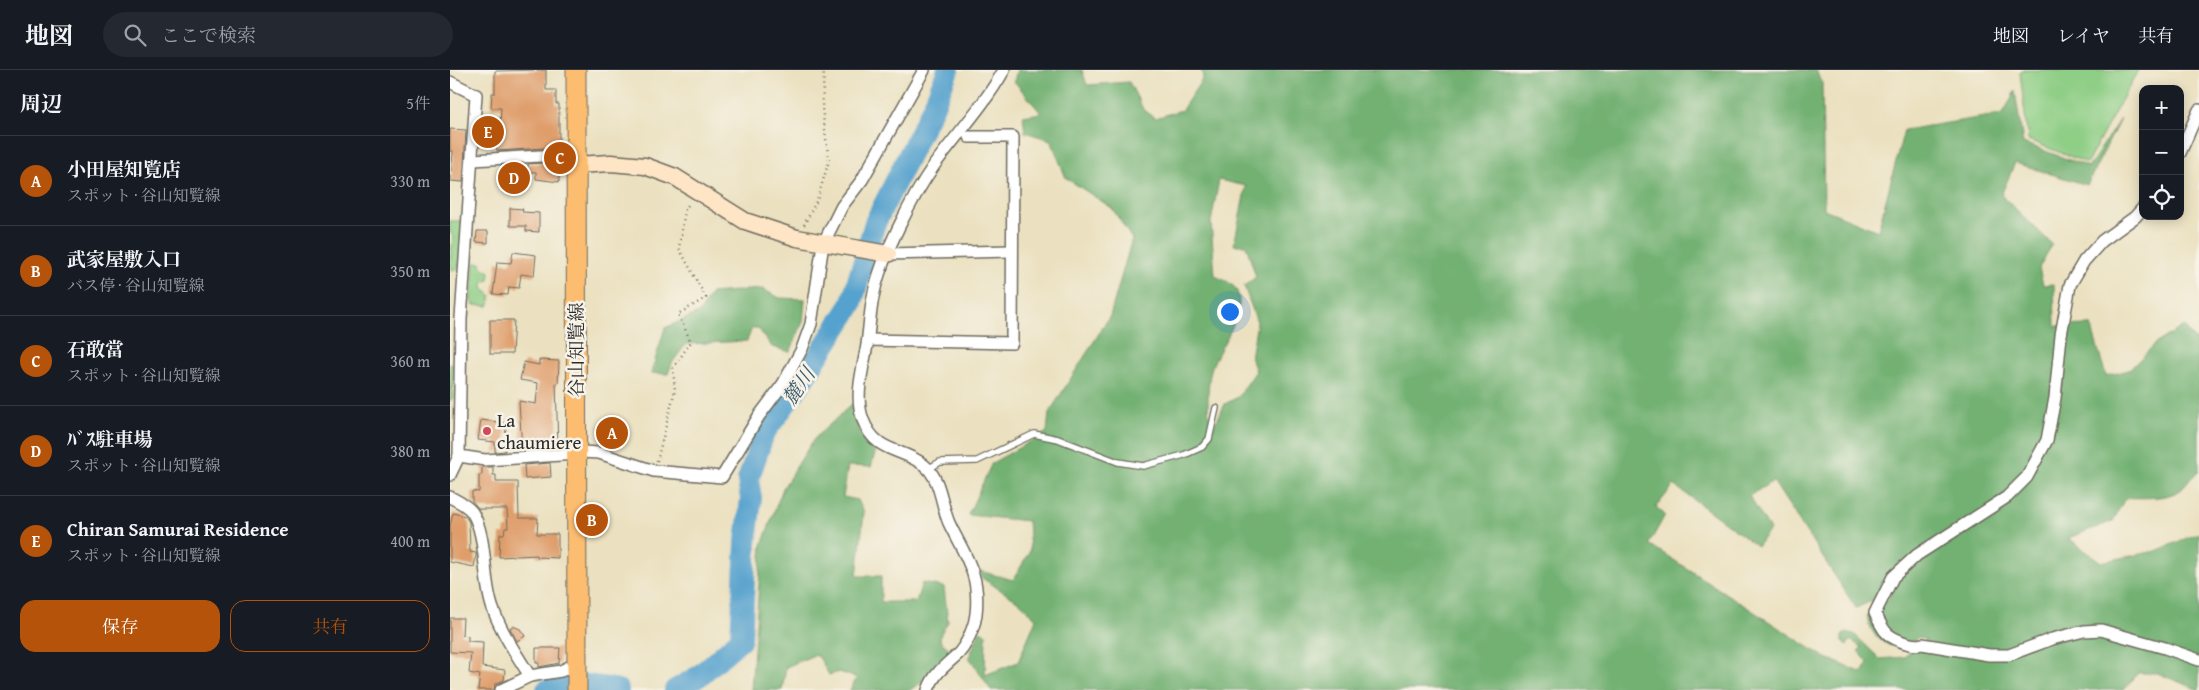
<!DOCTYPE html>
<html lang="ja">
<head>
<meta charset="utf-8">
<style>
  body { margin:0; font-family:"Gentium Book Plus","Noto Serif JP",serif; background:#242831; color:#f1f3f6 }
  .controls { position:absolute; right:15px; top:15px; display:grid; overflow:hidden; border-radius:10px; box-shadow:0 2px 12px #0003 }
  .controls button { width:45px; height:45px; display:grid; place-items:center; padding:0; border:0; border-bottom:1px solid #363941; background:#171b24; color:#f1f3f6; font:25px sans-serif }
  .you { position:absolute; left:779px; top:241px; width:18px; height:18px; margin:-12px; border:4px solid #fff; border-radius:50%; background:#1a73e8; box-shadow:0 0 0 8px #1a73e833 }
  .badge { display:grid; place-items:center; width:32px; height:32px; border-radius:50%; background:#b45309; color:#fff; font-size:16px; font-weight:700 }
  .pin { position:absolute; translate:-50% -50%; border:2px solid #fff; box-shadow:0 1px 5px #0006 }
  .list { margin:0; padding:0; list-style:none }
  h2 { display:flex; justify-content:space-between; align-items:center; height:65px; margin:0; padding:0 20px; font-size:21px }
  h2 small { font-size:16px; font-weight:400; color:#9ea1a6 }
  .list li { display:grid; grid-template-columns:32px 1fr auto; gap:15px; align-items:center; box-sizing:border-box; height:90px; padding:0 20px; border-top:1px solid #363941 }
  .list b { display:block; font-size:19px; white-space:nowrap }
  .list p { margin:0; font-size:16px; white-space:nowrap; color:#9ea1a6 }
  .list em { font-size:16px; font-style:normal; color:#9ea1a6 }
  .actions { display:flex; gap:10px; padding:15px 20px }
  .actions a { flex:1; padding:11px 0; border:1px solid #b45309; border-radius:15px; text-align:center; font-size:18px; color:#b45309 }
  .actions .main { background:#b45309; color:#fff }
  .icon { flex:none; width:28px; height:28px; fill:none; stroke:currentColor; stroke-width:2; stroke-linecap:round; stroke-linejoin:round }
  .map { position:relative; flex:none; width:1749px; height:620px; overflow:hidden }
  header { display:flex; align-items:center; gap:30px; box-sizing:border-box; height:70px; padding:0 25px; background:#171b24; border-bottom:1px solid #363941 }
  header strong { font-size:24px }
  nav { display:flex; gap:28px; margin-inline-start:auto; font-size:18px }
  .search { width:350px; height:45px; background:#242831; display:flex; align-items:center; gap:12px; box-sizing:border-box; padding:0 18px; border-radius:28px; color:#9ea1a6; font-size:19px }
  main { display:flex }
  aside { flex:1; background:#171b24 }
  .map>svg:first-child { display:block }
  .green { fill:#8ece85; stroke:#5c7c58 }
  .forest { fill:#72b172; stroke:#4e6e4e; fill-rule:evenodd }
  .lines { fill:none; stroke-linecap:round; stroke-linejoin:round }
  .river { stroke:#56a2ce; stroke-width:22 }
  .building { fill:#df9d6a }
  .lane-casing { stroke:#6e6b5f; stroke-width:8 }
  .street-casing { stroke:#6e6b5f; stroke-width:14 }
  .secondary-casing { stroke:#6e6b5f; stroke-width:19 }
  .primary-casing { stroke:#6e6b5f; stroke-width:21 }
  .path { stroke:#6e6b5f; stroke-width:2.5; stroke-dasharray:1 4; stroke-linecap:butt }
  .lane { stroke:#fff; stroke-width:5.5 }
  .street { stroke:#fff; stroke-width:11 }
  .secondary { stroke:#fee5c5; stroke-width:16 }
  .primary { stroke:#fdbd6f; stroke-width:19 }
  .poi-dot { fill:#d1495b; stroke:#f7f3e8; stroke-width:2 }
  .labels { text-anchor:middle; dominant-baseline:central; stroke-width:5; stroke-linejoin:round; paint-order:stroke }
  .street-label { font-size:19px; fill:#2b2b2b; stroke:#f7f3e8 }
  .poi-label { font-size:19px; fill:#2b2b2b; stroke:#f7f3e8; text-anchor:start }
  .water-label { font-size:20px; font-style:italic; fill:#3c5b6c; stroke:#f7f3e8 }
</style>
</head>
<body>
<header>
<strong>地図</strong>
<div class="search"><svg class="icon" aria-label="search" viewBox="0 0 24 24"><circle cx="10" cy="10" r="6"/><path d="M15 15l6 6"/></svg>ここで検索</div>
<nav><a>地図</a><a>レイヤ</a><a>共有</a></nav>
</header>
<main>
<aside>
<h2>周辺<small>5件</small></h2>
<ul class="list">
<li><span class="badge">A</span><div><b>小田屋知覧店</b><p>スポット · 谷山知覧線</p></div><em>330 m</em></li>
<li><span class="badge">B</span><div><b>武家屋敷入口</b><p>バス停 · 谷山知覧線</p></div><em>350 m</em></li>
<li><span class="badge">C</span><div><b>石敢當</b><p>スポット · 谷山知覧線</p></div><em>360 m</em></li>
<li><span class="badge">D</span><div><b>ﾊﾞｽ駐車場</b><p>スポット · 谷山知覧線</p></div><em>380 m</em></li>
<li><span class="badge">E</span><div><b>Chiran Samurai Residence</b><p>スポット · 谷山知覧線</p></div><em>400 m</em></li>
</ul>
<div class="actions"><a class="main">保存</a><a>共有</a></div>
</aside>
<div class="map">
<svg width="1749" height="620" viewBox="0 0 1749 620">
  <rect width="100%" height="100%" fill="#f7f3e8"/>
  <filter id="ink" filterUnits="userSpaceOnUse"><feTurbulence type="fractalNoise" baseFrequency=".02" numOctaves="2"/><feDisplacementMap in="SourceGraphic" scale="10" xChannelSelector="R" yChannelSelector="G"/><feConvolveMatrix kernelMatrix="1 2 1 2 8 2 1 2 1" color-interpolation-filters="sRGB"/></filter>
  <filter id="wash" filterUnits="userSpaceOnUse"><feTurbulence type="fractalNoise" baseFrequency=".0096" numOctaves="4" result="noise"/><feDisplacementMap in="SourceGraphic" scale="20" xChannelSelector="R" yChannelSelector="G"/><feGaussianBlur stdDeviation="1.12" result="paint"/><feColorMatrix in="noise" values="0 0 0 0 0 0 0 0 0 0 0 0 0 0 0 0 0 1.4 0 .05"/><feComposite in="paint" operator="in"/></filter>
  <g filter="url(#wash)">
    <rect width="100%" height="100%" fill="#ebe1c0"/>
    <g class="green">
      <path d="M1573,0H1688L1637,93L1578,70L1570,3Z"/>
      <path d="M0,151H12L14,154L9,196L7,199L2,200L0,193L3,166L0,163Z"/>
      <path d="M25,193H31L32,197L40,202L39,210L34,212L32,218L41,225L39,236L24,235L21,231L24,194Z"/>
      <path d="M0,294L4,296L3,328L0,331Z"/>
    </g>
    <g class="forest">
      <path d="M567,0H632L637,15L679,12L693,39L705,48L732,40L753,8L752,0H1366L1372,13L1374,139L1428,161L1454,60L1553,44L1565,21L1573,73L1639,97L1670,49L1637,115L1565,93L1551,125L1602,174L1589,198L1593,215L1604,214L1605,256L1641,255L1656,306L1679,300L1705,274L1734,256L1745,271L1749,270V402C1740,406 1737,416 1729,421C1713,430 1692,427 1675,428L1663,451L1618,468L1651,492L1706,481L1749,463V620L1707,603H1688L1674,620H541L519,587L530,561L536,564L535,605L568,592L586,549L572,534L532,508L530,501L563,510L580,481L578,451L518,445L542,393L597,362L599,343L660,246L682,169L662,138L616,108L601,70L575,62L573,46L591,43L564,11ZM769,110L796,116L784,175H796L806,207L794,216L807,252L801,288L806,301L788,327L775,334L761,362C758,341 756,322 761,300C767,278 801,240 785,218C781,212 771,209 765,206L761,152ZM1323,411L1406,538L1441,522L1438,530L1422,537L1417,546C1420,566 1436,579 1456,578L1468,567L1476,570L1454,587L1430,589L1404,564L1397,562L1392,566V571L1397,575L1400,570L1412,577L1408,581L1418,592L1412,603L1374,587L1199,474L1215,445L1206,437L1224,415L1307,476L1320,460L1299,426Z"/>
      <path d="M312,219L330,228L355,229L353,252L340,282L322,277L308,258H302L297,271L236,274L222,293L218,304L201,303L215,258L250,242L261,223Z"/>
      <path d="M402,334C406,356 409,364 426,380L421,397L398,396L393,427L408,430L414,442L407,506H431V532H466L472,513L494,517L498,552L491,563L490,571L502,581L482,597L472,612L460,620H400L407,608L389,602L379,605L369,587L364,585L336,597L332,620H301L312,475L333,418L364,369Z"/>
    </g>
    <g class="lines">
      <g class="river">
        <path d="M97,620C122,611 143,615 168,620"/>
        <path d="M225,620L249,606L291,569L296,473L301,428L298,410L314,363L348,317L401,235L425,153L484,35L498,0"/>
      </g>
    </g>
    <g id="blocks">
      <g class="building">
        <path d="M96,0V20H106V34H109V77L47,81L45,58H50L51,38H41L42,23H45V1Z"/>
        <path d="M0,59L16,60L13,112L1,111L3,81H0Z"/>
        <path d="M109,92V112L86,109V102H78V94Z"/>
        <path d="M60,138L73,139L72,142L89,143V162L76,161V156H60Z"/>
        <path d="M27,161H38V173L26,172Z"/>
        <path d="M63,182L86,185L84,206L71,204L69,218L59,217L58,225L43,224L47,192L61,193Z"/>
        <path d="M40,250H64L62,284H40Z"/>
        <path d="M89,290L109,291L108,313H106L108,378L72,380L69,331L86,334L88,313L70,310L74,292L89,295Z"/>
        <path d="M31,350L56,353L55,381L45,382V372L28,370Z"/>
        <path d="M149,356L174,357L175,372L150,370Z"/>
        <path d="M100,393L101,407L75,409L74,395Z"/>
        <path d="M32,397H43V405H46V412H68L69,448H88L87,464H108V488L87,487V485L49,487L50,464H54L55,458H58L57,439H29L22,431V421L29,422V405H32Z"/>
        <path d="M3,443L15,446L19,452L20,482L26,483V486L24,497L0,492V456Z"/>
        <path d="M0,548H13L12,565L18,566V571L33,572L32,597L55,600L54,610L45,614L44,620H28L30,605L19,603L21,583L0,582Z"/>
        <path d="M63,556L70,559L75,566L67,571L60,558Z"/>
        <path d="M86,578H110L109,593L89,597V593H86Z"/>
      </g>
    </g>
  </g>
  <g filter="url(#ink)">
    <use href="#blocks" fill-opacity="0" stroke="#6e6b5f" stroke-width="1"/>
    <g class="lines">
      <defs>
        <path id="lane" d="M478,399L490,392L527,391L584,364L608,369L668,392L693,396L734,385L752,377L759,369L766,338"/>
        <g id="street">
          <path d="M0,12L26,25L11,249L9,386L0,405"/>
          <path d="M1730,83L1749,40"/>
          <path d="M23,90L125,84"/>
          <path d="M1693,138L1685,147L1652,171L1634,191L1620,215L1611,265L1605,328L1597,370L1577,407L1557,427L1467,485L1443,507L1425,543C1428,549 1431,556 1435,561C1441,569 1462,577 1472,574L1539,585H1559L1602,569L1634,561L1651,560L1715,578L1749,590"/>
          <path d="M438,184L561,181"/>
          <path d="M418,270L562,273L563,67H519"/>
          <path d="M9,386L35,390L126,384L131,382L149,383L204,401L272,407L309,346L333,314L352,279L361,254L373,174L392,136L412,110L474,0"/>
          <path d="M0,427C7,431 17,435 22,442C38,467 32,510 43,539C52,563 66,584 80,606L111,601L127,593"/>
          <path d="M51,620L80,606"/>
          <path d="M478,620C484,603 496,595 509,583C515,576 520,566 523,557C528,543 528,519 523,504C518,487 507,470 499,453C491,435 491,408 474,395C451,377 426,384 413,350C404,326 413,299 417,275C419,259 420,243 423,227C430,189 463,125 485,94C508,63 535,34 554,0"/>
        </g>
        <path id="secondary" d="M126,95L161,93L195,96L225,107L295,151L347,168L438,184"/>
        <path id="primary" d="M126,0L127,620"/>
      </defs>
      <use href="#lane" class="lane-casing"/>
      <use href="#street" class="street-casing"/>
      <use href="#secondary" class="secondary-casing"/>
      <use href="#primary" class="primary-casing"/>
      <g class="path">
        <path d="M354,155L367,130L379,91L372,38L374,0"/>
        <path d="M207,391L225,320L223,298L241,272L228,244L256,228L229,178L235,140L240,132"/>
      </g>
      <use href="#lane" class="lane"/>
      <use href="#street" class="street"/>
      <use href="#secondary" class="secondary"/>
      <use href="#primary" class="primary"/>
    </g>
  </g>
  <circle class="poi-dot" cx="37" cy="361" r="5"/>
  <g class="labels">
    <g class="street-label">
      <text transform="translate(126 280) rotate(-90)">谷山知覧線</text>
    </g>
    <g class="poi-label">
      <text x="47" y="350">La<tspan x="47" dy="22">chaumiere</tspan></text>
    </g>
    <g class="water-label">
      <text transform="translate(348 316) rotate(-55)">麓川</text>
    </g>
  </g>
</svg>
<div class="controls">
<button>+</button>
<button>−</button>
<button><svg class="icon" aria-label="locate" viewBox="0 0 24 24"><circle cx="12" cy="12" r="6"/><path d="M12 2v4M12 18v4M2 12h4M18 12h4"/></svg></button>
</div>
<div class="you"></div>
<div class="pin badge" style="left:162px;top:363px">A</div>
<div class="pin badge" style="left:142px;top:450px">B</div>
<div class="pin badge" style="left:110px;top:88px">C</div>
<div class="pin badge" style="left:64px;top:108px">D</div>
<div class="pin badge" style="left:38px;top:62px">E</div>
</div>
</main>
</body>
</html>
